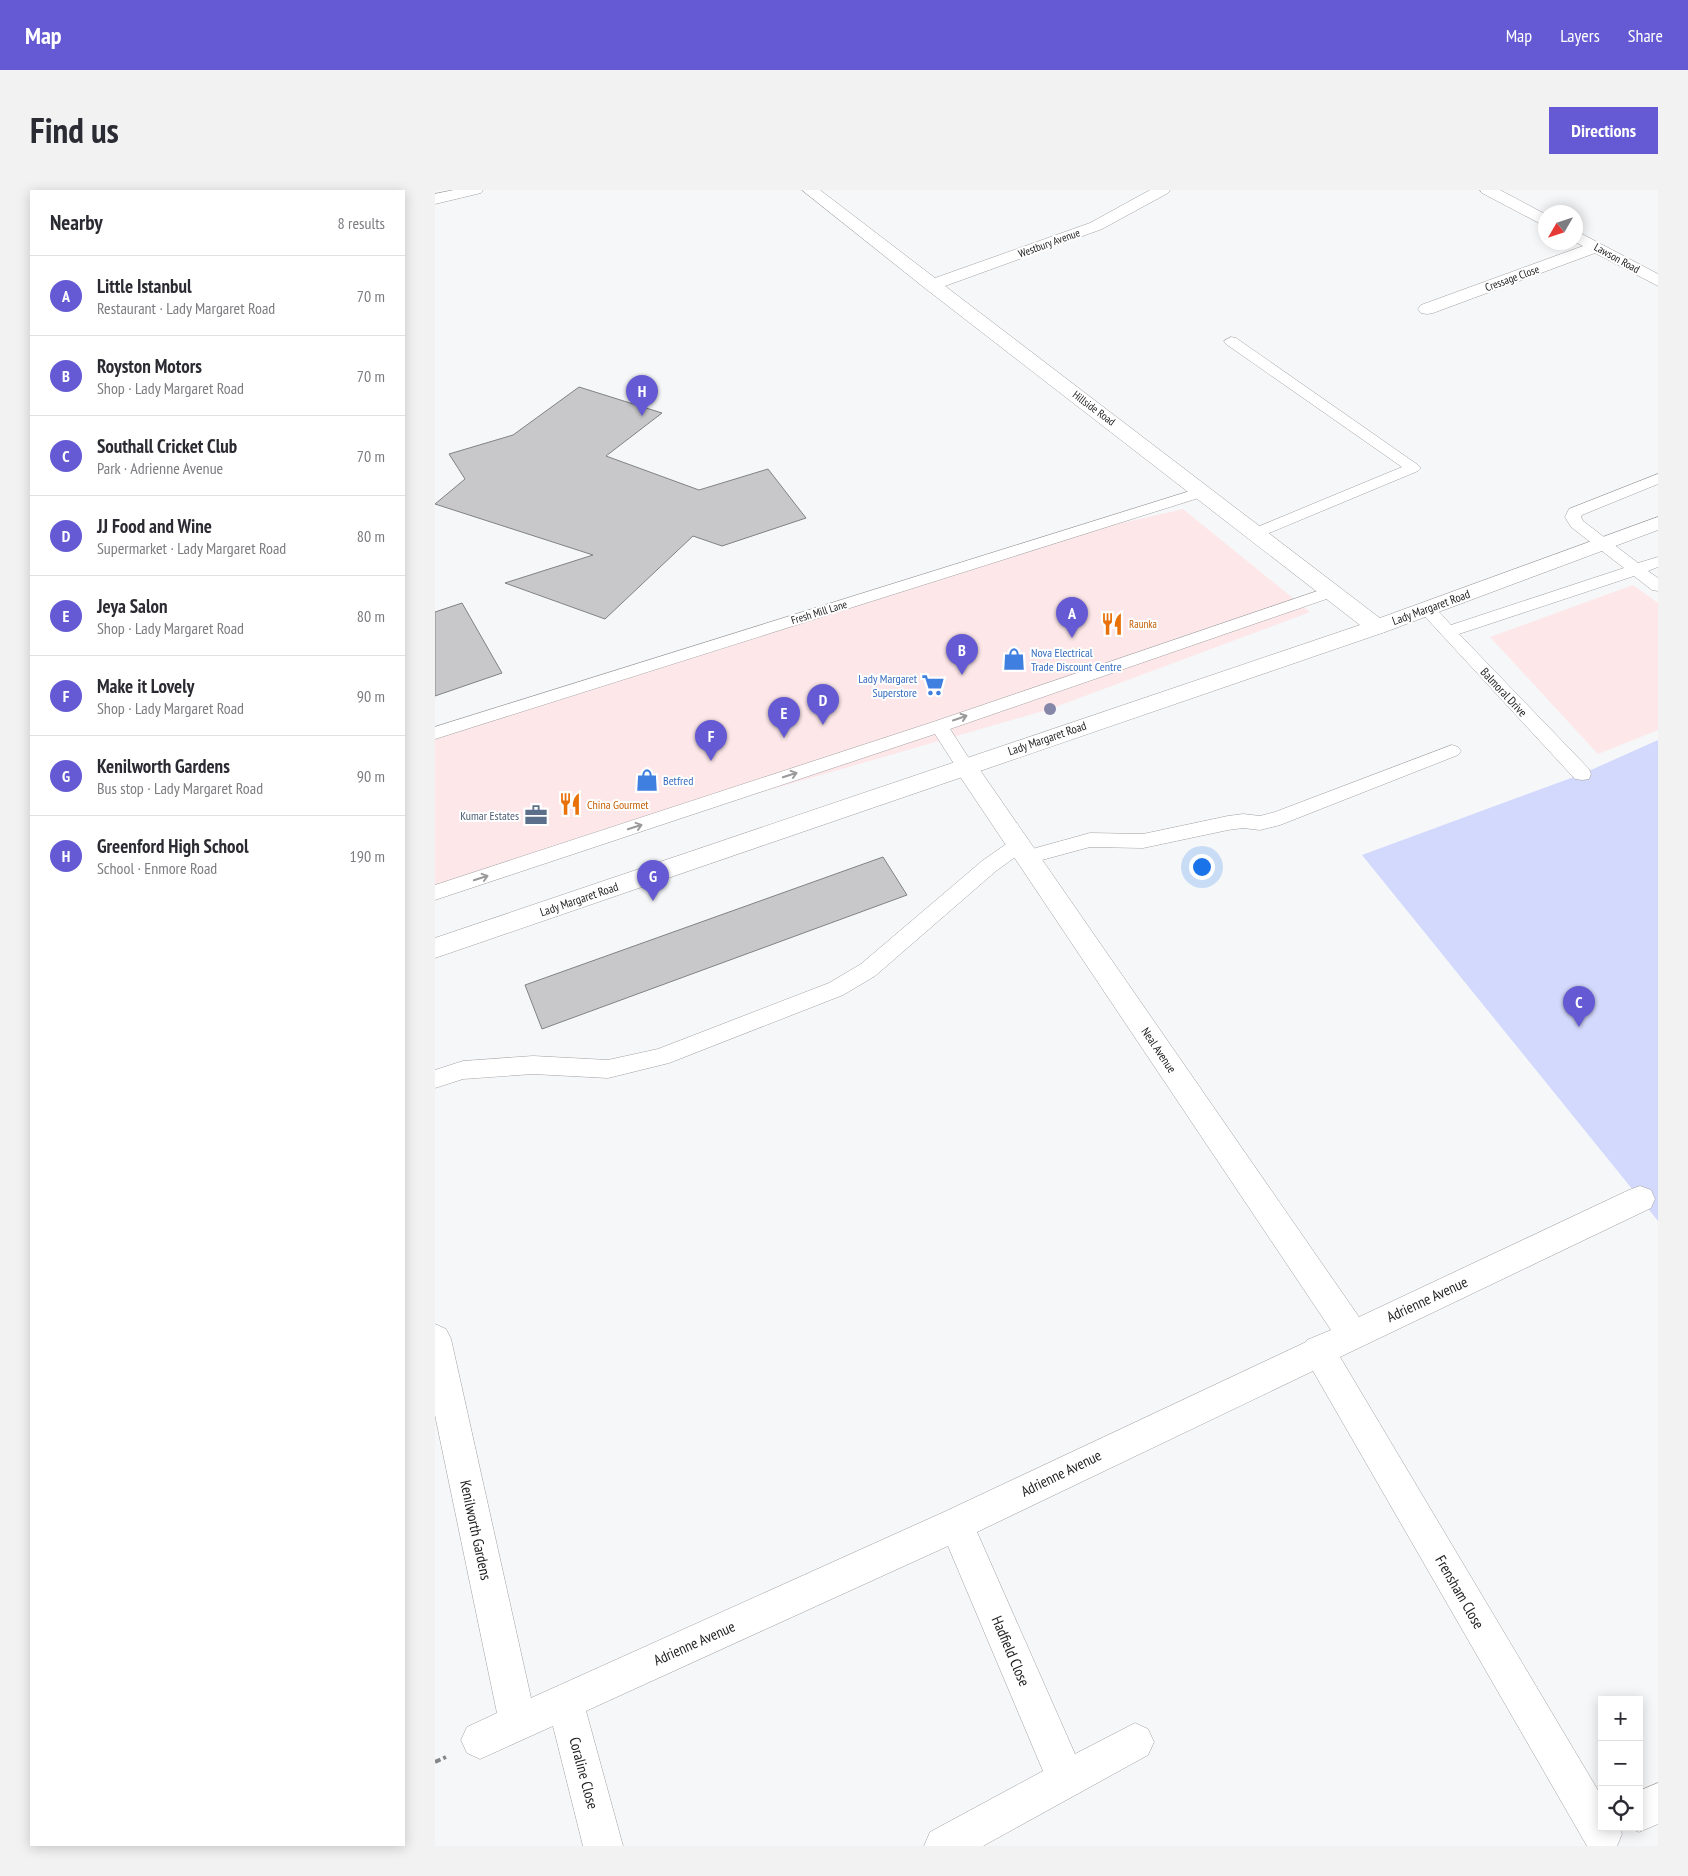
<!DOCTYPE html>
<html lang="en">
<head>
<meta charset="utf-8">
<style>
  body { margin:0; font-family:"PT Sans Narrow",sans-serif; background:#f2f2f3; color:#2b2b33 }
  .controls { position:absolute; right:15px; bottom:15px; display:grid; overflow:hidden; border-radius:0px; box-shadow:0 2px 12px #0003 }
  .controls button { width:45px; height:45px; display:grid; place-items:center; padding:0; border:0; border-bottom:1px solid #e1e1e2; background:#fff; color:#2b2b33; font:25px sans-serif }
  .compass { position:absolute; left:1103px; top:15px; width:45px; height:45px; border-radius:50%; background:#fff; box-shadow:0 2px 12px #0003; rotate:231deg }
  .you { position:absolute; left:766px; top:676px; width:18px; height:18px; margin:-12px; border:4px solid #fff; border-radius:50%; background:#1a73e8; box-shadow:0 0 0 8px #1a73e833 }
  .badge { display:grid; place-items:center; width:32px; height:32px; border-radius:50%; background:#655ad3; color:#fff; font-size:16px; font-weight:700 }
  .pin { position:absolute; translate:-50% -41px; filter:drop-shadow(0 1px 2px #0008) }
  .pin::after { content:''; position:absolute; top:26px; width:18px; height:15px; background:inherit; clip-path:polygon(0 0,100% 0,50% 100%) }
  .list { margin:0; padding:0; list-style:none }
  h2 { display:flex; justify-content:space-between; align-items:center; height:65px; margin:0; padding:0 20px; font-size:21px }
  h2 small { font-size:16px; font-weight:400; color:#7c7c81 }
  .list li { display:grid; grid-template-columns:32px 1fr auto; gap:15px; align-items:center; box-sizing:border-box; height:80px; padding:0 20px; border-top:1px solid #e1e1e2 }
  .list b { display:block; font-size:19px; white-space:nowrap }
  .list p { margin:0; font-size:16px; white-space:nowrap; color:#7c7c81 }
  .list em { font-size:16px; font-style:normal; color:#7c7c81 }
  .icon { flex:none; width:28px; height:28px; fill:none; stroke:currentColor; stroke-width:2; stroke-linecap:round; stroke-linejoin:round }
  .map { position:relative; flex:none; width:1223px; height:1656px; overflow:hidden; border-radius:0px }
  header { display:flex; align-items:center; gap:30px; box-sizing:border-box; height:70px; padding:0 25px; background:#655ad3; color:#fff }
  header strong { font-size:24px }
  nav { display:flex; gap:28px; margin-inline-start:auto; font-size:18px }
  .intro { display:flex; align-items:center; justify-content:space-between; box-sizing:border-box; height:120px; padding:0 30px }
  h1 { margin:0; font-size:35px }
  .button { padding:12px 22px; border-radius:0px; background:#655ad3; color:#fff; font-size:18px; font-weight:700 }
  main { display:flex; gap:30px; padding:0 30px }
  aside { flex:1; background:#fff; border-radius:0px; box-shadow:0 2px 12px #0003 }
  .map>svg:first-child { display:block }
  .commercial { fill:#fde7e9 }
  .green { fill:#d3d9fc }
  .building { fill:#c8c8ca; stroke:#818284 }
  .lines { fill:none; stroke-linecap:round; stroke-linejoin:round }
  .service-casing { stroke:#a1a1a3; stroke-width:1 }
  .minor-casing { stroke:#a1a1a3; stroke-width:1 }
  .tertiary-casing { stroke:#a1a1a3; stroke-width:1 }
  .path { stroke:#868788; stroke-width:4; stroke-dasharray:6 3; stroke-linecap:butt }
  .service { fill:#fff; fill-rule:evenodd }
  .minor { fill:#fff; fill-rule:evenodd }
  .tertiary { fill:#fff; fill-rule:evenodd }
  .tree { fill:#8587a8 }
  .oneway { stroke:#9a9a9a }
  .labels { text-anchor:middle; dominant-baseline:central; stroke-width:4; stroke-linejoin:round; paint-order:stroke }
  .far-street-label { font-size:11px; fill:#1e1e1f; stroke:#fff }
  .far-food-label { font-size:11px; fill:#c56008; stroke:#fff; text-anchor:start }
  .street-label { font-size:12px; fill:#1e1e1f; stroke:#fff }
  .shop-label { font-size:12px; fill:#366cbe; stroke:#fff; text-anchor:start }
  .food-label { font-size:12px; fill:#c56008; stroke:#fff; text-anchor:start }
  .service-label { font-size:12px; fill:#4e5e75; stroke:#fff; text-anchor:end }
  .near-street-label { font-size:15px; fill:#1e1e1f; stroke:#fff }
</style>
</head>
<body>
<header>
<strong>Map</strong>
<nav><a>Map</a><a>Layers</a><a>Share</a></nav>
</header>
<div class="intro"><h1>Find us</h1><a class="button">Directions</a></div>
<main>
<aside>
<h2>Nearby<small>8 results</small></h2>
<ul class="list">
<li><span class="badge">A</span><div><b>Little Istanbul</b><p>Restaurant · Lady Margaret Road</p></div><em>70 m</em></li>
<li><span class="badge">B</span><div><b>Royston Motors</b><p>Shop · Lady Margaret Road</p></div><em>70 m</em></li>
<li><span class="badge">C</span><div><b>Southall Cricket Club</b><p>Park · Adrienne Avenue</p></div><em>70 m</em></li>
<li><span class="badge">D</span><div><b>JJ Food and Wine</b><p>Supermarket · Lady Margaret Road</p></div><em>80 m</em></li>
<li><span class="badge">E</span><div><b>Jeya Salon</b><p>Shop · Lady Margaret Road</p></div><em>80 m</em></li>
<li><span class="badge">F</span><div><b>Make it Lovely</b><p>Shop · Lady Margaret Road</p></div><em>90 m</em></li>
<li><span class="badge">G</span><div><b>Kenilworth Gardens</b><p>Bus stop · Lady Margaret Road</p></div><em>90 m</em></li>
<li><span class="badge">H</span><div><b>Greenford High School</b><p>School · Enmore Road</p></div><em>190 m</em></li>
</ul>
</aside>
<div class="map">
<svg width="1223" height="1656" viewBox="0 0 1223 1656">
  <rect width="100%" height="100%" fill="#f6f7f9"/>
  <g class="commercial">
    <path d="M748,319L875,422L615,519L0,696V548L575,359Z"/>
    <path d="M1198,395L1223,413V540L1163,564L1055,447Z"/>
  </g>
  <path class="green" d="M1223,550V1031L927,665L1147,584Z"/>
  <g class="building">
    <path d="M144,197L227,223L171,266L264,300L333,279L371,328L287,356L258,346L170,429L70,393L158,365L0,314L30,289L14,264L78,245Z"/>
    <path d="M27,413L67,483L0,506V422Z"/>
    <path d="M448,667L472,705L107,839L90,795Z"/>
  </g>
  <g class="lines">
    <defs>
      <g id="service">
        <path d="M796,147L801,148L983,275L986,278L983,281L827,346H815L813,343L815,340L967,277L791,154L789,151Z"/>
        <path d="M1223,284V294L1147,325L1146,327L1148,331L1203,373L1223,367V377L1213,381L1223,388V401L1217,400L1199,386L1024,444L1154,579L1156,584L1154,589L1147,590L1140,589L983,419L985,415C999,412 1007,426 1016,435L1189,378L1136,337L1130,327L1134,319Z"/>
        <path d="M768,297L773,299L776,302L773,305L0,549V537Z"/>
        <path d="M897,396L903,397L905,401L903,405L515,539L539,576L537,580L530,582L523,580L500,544L0,710V695L498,532Z"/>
        <path d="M1017,555L1023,557L1026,561L1023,565L845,635L825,640L808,638L793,640L708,658L655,657L592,674L585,672L583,665L561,681L440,786L408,805L234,873L173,888L98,884L28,889L0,898V880L28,871L98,866L173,870L223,859L394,793L426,774L547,671L577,650L584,648L591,650L594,655L590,661L655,643L708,644L793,626L808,624L825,626L840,622Z"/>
      </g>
      <g id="minor">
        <path d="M19,0H48L46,3L0,14V4Z"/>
        <path d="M367,0H385L500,88L655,33L715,0H735L733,3L667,39L510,96L950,432L953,437L950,442L942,444L934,442L491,99Z"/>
        <path d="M1045,0H1065L1110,24V35L1104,33L1047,3Z"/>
        <path d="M1145,43L1223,84V96L1160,63L998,123L992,124L986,123L983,119L986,115L1148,56L1140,52V44Z"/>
        <path d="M530,568L538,570L924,1127L1194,1000L1205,996L1216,1000L1220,1009L1216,1018L905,1167L1167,1607V1637H1184L1187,1644L1182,1656H1152L878,1181L542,1342L640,1564L700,1533L713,1539L719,1552L713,1565L548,1656H489L495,1642L608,1581L513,1356L151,1521L188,1656H148L118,1536L45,1569L32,1563L26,1550L32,1537L62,1523L0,1225V1134L11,1139L16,1149L96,1508L509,1322L871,1152L872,1150L896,1140L522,582L518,576L522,570Z"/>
        <path d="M1223,1593V1634L1204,1642L1192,1637H1204V1601Z"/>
      </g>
      <path id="tertiary" d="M1223,327V340L950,442L0,768V748L934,432Z"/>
    </defs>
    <use href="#service" class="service-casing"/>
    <use href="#minor" class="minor-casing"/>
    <use href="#tertiary" class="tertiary-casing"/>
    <path class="path" d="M0,1572L11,1567"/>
    <use href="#service" class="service"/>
    <use href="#minor" class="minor"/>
    <use href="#tertiary" class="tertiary"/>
  </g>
  <circle class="tree" cx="615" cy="519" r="6"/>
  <defs><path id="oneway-shaft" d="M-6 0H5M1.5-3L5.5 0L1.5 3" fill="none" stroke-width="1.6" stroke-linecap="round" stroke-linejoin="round" transform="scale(1.25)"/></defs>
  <g class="oneway">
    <use href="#oneway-shaft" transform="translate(525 528) rotate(-19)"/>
    <use href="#oneway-shaft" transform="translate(355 585) rotate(-18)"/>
    <use href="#oneway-shaft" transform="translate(200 637) rotate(-18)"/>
    <use href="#oneway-shaft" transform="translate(46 688) rotate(-18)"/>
  </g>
  <defs>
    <symbol id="restaurant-bare" viewBox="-9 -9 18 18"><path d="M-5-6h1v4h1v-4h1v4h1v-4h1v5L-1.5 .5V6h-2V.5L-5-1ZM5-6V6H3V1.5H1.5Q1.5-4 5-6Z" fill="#e8710a" stroke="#fff" stroke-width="2.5" paint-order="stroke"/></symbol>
    <symbol id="shop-bare" viewBox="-9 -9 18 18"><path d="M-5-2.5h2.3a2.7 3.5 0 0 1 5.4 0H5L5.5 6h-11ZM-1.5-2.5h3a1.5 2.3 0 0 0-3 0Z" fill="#3f7fe0" stroke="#fff" stroke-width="2.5" paint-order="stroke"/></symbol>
    <symbol id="supermarket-bare" viewBox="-9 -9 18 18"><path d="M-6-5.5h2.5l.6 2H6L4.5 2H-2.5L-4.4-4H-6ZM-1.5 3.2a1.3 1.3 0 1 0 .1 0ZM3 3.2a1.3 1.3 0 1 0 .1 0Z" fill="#3f7fe0" stroke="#fff" stroke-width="2.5" paint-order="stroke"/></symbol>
    <symbol id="office-bare" viewBox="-9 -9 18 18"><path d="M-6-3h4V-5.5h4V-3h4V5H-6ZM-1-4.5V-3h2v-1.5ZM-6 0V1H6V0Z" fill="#5c6f8a" stroke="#fff" stroke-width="2.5" paint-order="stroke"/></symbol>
  </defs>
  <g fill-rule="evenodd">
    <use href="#restaurant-bare" x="661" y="418" width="32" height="32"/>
    <use href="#shop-bare" x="563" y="453" width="32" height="32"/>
    <use href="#supermarket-bare" x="482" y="479" width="32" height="32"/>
    <use href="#shop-bare" x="196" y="574" width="32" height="32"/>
    <use href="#restaurant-bare" x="119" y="598" width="32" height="32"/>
    <use href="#office-bare" x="85" y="609" width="32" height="32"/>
  </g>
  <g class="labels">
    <g class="far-street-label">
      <text transform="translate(614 53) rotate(-20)">Westbury Avenue</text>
      <text transform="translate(1182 68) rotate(29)">Lawson Road</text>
      <text transform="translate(1077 88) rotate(-20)">Cressage Close</text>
      <text transform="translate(659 218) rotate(37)">Hillside Road</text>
      <text transform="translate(384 422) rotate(-17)">Fresh Mill Lane</text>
    </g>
    <g class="far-food-label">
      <text x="694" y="434">Raunka</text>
    </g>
    <g class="street-label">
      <text transform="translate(996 417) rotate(-20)">Lady Margaret Road</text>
      <text transform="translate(1069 502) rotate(47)">Balmoral Drive</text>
      <text transform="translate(612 548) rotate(-19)">Lady Margaret Road</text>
      <text transform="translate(144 709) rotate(-19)">Lady Margaret Road</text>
      <text transform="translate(724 860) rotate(56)">Neal Avenue</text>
    </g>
    <g class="shop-label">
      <text x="596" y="462">Nova Electrical<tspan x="596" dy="14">Trade Discount Centre</tspan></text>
      <text x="482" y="488" text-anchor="end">Lady Margaret<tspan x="482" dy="14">Superstore</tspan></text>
      <text x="228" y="590">Betfred</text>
    </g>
    <g class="food-label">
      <text x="152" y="614">China Gourmet</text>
    </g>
    <g class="service-label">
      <text x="84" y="625">Kumar Estates</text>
    </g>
    <g class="near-street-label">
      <text transform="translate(992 1109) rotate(-25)">Adrienne Avenue</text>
      <text transform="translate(626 1283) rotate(-26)">Adrienne Avenue</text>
      <text transform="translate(41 1340) rotate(78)">Kenilworth Gardens</text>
      <text transform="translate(1025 1402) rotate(60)">Frensham Close</text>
      <text transform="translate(259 1453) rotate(-24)">Adrienne Avenue</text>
      <text transform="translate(576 1461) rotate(67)">Hadfield Close</text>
      <text transform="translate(149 1583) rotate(75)">Coraline Close</text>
    </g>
  </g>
</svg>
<div class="controls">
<button>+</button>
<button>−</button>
<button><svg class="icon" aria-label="locate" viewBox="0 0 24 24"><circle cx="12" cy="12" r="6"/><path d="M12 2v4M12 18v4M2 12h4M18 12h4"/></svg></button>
</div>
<svg class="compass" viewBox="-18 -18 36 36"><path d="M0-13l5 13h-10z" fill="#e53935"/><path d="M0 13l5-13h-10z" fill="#7c7c81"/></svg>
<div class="you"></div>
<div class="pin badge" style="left:637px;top:448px">A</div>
<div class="pin badge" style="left:527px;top:485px">B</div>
<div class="pin badge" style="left:1144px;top:837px">C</div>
<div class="pin badge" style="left:388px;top:535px">D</div>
<div class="pin badge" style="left:349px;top:548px">E</div>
<div class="pin badge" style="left:276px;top:571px">F</div>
<div class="pin badge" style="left:218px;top:711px">G</div>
<div class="pin badge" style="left:207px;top:226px">H</div>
</div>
</main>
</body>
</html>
